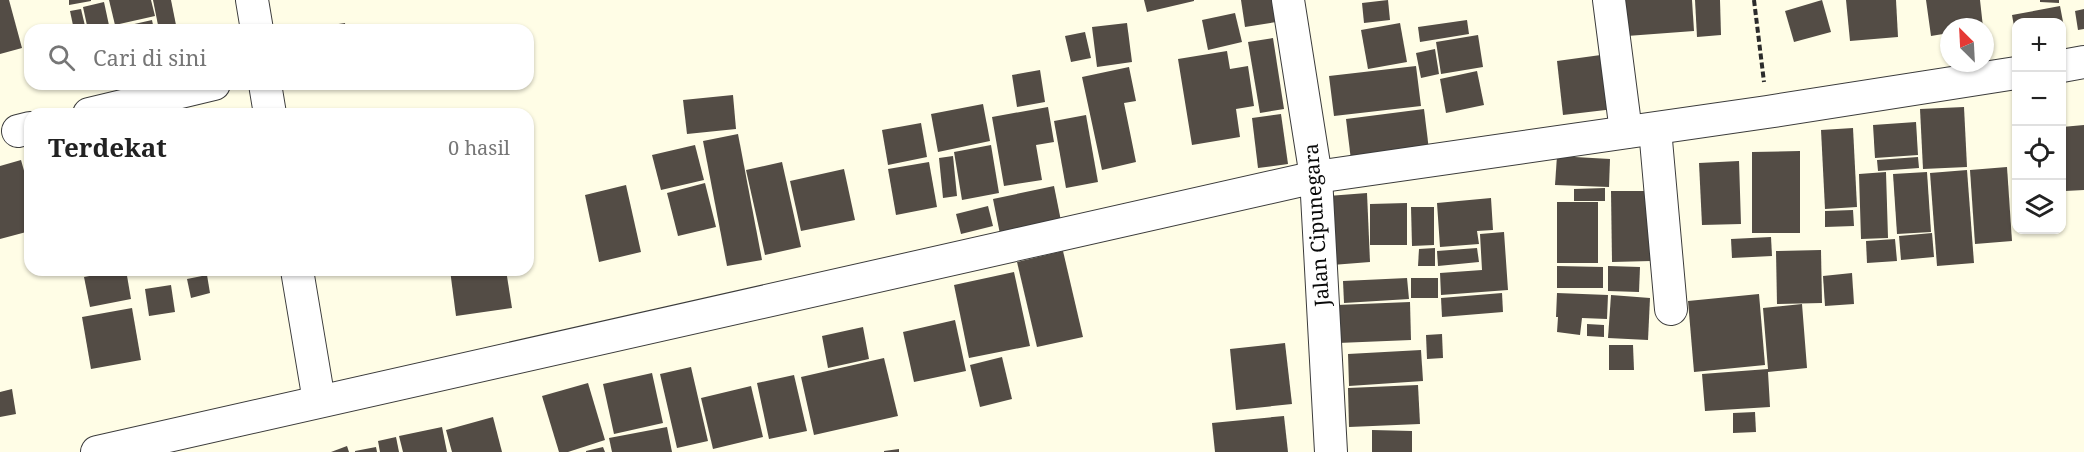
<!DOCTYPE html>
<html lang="id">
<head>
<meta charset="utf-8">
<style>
  body { margin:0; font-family:"Noto Serif",serif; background:#f6f6f6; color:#222 }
  .controls { position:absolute; right:18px; top:18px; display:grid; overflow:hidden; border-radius:12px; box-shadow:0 2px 4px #0004 }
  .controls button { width:54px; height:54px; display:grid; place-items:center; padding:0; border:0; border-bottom:2px solid #e0e0e0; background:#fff; color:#222; font:30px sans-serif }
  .compass { position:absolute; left:1940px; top:18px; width:54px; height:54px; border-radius:50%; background:#fff; box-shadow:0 2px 4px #0004; rotate:336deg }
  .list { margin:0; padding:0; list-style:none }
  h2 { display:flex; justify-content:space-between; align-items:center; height:78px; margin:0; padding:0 24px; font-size:26px }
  h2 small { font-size:20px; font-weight:400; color:#767676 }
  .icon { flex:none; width:33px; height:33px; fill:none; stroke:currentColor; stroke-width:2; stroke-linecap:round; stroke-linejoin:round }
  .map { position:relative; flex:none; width:2084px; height:452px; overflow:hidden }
  .search { position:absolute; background:#fff; box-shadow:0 2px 4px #0004; left:24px; top:24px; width:510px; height:66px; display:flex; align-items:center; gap:15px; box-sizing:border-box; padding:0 21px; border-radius:18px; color:#767676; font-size:22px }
  .panel { position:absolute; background:#fff; box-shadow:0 2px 4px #0004; left:24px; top:108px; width:510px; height:168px; border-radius:18px }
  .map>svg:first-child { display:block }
  .building { fill:#534c45 }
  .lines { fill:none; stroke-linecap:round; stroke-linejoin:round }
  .street-casing { stroke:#3c3c3c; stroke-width:34 }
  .path { stroke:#2b2b2b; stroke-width:4; stroke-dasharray:6 3; stroke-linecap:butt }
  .street { stroke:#fff; stroke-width:32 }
  .labels { text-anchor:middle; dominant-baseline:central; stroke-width:6; stroke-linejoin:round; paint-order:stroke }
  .street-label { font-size:20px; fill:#090909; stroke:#fff }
</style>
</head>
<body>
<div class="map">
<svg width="2084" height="452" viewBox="0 0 2084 452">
  <rect width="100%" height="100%" fill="#fffde6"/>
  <g class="building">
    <path d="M0,0H9L22,48L0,54Z"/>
    <path d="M69,0H91V1L69,5Z"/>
    <path d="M109,0H151L155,16L115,25Z"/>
    <path d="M153,0H171L177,30H159Z"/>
    <path d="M1144,0H1194V1L1147,12Z"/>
    <path d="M1241,0H1272L1276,22L1245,27Z"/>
    <path d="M1388,0L1390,20L1364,23L1362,3Z"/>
    <path d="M1624,0H1692L1694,31L1627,36Z"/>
    <path d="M1695,0H1720L1721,35L1697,37Z"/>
    <path d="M1822,0L1831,32L1794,42L1785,11Z"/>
    <path d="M1846,0H1896L1898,37L1850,41Z"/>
    <path d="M1926,0H1980L1983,27H1949V33L1931,36Z"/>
    <path d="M2040,0H2059V3L2040,2Z"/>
    <path d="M104,2L110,30H88L83,7Z"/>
    <path d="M2060,6L2064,27H2062V22H2016L2015,32L2012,15Z"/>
    <path d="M81,9L86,30H74L70,11Z"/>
    <path d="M2084,9V29L2078,30L2075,11Z"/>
    <path d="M1235,13L1242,42L1208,50L1202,20Z"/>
    <path d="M152,20L154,30H118L117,28Z"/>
    <path d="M1467,20L1469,34L1420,42L1418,27Z"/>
    <path d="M345,23L346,30H306V29Z"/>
    <path d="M1127,23L1132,62L1097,67L1092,27Z"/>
    <path d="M1400,23L1407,62L1368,69L1361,30Z"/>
    <path d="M1085,32L1091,58L1071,62L1065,36Z"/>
    <path d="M1478,35L1483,67L1441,74L1436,42Z"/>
    <path d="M1273,38L1284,109L1260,113L1248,42Z"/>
    <path d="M1435,49L1439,74L1421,78L1416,53Z"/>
    <path d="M1227,51L1230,69L1248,66L1254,106L1236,109L1240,137L1192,145L1178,59Z"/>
    <path d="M1608,54L1614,109L1563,115L1557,61Z"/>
    <path d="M1416,66L1421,106L1334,116L1329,76Z"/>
    <path d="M1129,67L1136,101L1124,103L1136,162L1102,170L1082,77Z"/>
    <path d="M1040,70L1045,102L1017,107L1012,75Z"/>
    <path d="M1477,71L1484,105L1446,113L1440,79Z"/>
    <path d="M733,95L736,129L687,134L683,100Z"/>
    <path d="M983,104L990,141L938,152L931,114Z"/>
    <path d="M1048,107L1054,142L1036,145L1042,180L1004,186L992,117Z"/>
    <path d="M1964,107L1967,167L1923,169L1920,109Z"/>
    <path d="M1424,109L1429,150L1351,160L1346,119Z"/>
    <path d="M1281,114L1288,164L1258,168L1252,118Z"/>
    <path d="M1086,115L1098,182L1066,188L1054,121Z"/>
    <path d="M1916,122L1918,155L1875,158L1873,125Z"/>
    <path d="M921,123L927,157L888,165L882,130Z"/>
    <path d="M2084,125V190L2065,191L2062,127Z"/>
    <path d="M1853,128L1857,207L1825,209L1821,130Z"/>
    <path d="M738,134L762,260L727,266L703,141Z"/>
    <path d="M695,145L704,180L661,190L652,155Z"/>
    <path d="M991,145L999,193L962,200L954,152Z"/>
    <path d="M1800,151V233H1752V152Z"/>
    <path d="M953,156L957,196L943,198L939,158Z"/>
    <path d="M1557,156L1610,159L1609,187L1555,185Z"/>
    <path d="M1918,157L1919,168L1878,171L1877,160Z"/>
    <path d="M21,160L30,192V231L0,239V166Z"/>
    <path d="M1739,161L1741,224L1702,225L1699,163Z"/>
    <path d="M782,162L801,247L765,255L746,170Z"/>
    <path d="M929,162L937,207L896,215L888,169Z"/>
    <path d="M2007,167L2012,241L1975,244L1970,170Z"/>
    <path d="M844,169L855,220L801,231L790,181Z"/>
    <path d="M1967,170L1974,263L1937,266L1930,173Z"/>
    <path d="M1886,172L1888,238L1861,239L1859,174Z"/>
    <path d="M1927,172L1931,232L1897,234L1893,174Z"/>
    <path d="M705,183L716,227L678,236L667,193Z"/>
    <path d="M626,185L641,252L599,262L585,195Z"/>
    <path d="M1054,186L1061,221L1000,234L993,199Z"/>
    <path d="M1605,188V201H1574V189Z"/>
    <path d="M1611,191H1650L1651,261L1612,262Z"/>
    <path d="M1367,193L1370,262L1332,265L1328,196Z"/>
    <path d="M1491,198L1493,230L1477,231L1479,244L1440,247L1437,203Z"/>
    <rect x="1557" y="202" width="41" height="61"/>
    <path d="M1407,203V245H1370V204Z"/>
    <path d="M988,206L993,226L961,234L956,214Z"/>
    <path d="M1411,207H1434V245L1412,246Z"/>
    <path d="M1853,210L1854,226L1825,227V211Z"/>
    <path d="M1504,232L1508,290L1441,295L1440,273L1482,270L1480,234Z"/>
    <path d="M1932,233L1934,257L1901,260L1899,236Z"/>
    <path d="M1771,237L1772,256L1732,258L1731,239Z"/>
    <path d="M1895,239L1897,261L1867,263L1866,241Z"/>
    <path d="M1435,248V266H1418L1419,249Z"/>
    <path d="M1477,248L1479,262L1438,266L1437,251Z"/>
    <path d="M1821,250L1822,303L1777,304L1776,251Z"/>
    <path d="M1063,251L1083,337L1037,347L1017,262Z"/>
    <path d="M1557,266L1603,267V288H1557Z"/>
    <path d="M1608,266L1640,267L1639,292L1608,291Z"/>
    <path d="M121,270H126L131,299L90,307L84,277Z"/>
    <path d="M450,270H506L512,308L456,316Z"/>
    <path d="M1014,272L1030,346L969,358L954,285Z"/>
    <path d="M1852,273L1854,304L1825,306L1823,276Z"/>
    <path d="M207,275L210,293L191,298L187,279Z"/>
    <path d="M1407,278L1409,299L1344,303L1343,281Z"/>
    <rect x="1411" y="278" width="27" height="20"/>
    <path d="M171,285L175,312L149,316L145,289Z"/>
    <path d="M1502,293L1503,312L1442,317L1441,298Z"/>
    <path d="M1557,293L1608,295L1607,319L1582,318L1580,335L1557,332L1558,317H1556Z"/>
    <path d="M1759,294L1765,365L1694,372L1688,301Z"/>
    <path d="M1611,295L1650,298L1648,340L1608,338Z"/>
    <path d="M1410,302L1411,340L1338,343L1337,305Z"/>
    <path d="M1802,304L1807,368L1768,372L1770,407L1705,411L1702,374L1768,369L1763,308Z"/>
    <path d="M132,308L141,360L91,369L82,317Z"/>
    <path d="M955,320L966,371L914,382L903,332Z"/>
    <path d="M1587,324L1604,325V337L1587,336Z"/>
    <path d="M863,327L869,359L828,368L822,336Z"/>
    <path d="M1442,334L1443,358L1427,359L1426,335Z"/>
    <path d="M1285,343L1292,404L1236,410L1230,349Z"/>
    <path d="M1609,345H1633L1634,370H1609Z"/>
    <path d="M1421,350L1423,381L1349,386L1348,354Z"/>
    <path d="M1002,357L1012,399L980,407L970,365Z"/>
    <path d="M884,358L898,416L814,435L801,377Z"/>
    <path d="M691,367L708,441L677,448L660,374Z"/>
    <path d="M652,373L663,423L614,434L603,384Z"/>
    <path d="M794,375L807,431L769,439L757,383Z"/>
    <path d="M588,383L605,440L568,452H559L542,396Z"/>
    <path d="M1418,385L1420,424L1349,427L1348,388Z"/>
    <path d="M751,386L763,437L713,449L701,398Z"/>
    <path d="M12,389L16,414L0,417V392Z"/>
    <path d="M1755,412L1756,432L1733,433V413Z"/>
    <path d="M1284,416L1288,452H1215L1212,423Z"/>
    <path d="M493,417L502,452H452L446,430Z"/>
    <path d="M442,427L447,452H403L399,436Z"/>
    <path d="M667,427L672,452H612L609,438Z"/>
    <path d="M1372,430L1412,431V452H1372Z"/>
    <path d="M396,437L399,452H380L378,441Z"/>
    <path d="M347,446L349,452H331Z"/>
    <path d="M376,447L377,452H355V451Z"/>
    <path d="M603,447L605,452H586V451Z"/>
    <path d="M899,449V452H884V451Z"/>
  </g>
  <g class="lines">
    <defs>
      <g id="street">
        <path d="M252,0L257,30"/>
        <path d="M1288,0L1316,177L1331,452"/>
        <path d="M1609,0L1626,132"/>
        <path d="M2062,66L2084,62"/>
        <path d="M265,84L270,114"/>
        <path d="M89,114L214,84"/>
        <path d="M1655,129L1671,309"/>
        <path d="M18,131L30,128"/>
        <path d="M297,270L319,401"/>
        <path d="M97,452L1316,177L1767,112L2016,73"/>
      </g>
    </defs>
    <use href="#street" class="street-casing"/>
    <path class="path" d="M1754,0L1764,82"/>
    <use href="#street" class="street"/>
  </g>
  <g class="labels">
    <g class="street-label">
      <text transform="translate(1316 225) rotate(-94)">Jalan Cipunegara</text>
    </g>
  </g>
</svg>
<div class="controls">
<button>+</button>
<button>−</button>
<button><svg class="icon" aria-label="locate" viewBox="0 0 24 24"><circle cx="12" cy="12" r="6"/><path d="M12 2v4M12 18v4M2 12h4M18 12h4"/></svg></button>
<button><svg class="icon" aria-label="layers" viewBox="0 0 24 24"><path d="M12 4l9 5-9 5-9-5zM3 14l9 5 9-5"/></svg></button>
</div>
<svg class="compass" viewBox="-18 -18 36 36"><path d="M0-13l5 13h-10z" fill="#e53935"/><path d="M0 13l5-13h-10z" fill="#767676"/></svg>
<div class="search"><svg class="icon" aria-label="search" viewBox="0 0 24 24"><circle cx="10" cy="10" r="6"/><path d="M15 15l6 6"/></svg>Cari di sini</div>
<section class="panel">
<h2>Terdekat<small>0 hasil</small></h2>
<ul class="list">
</ul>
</section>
</div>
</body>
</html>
